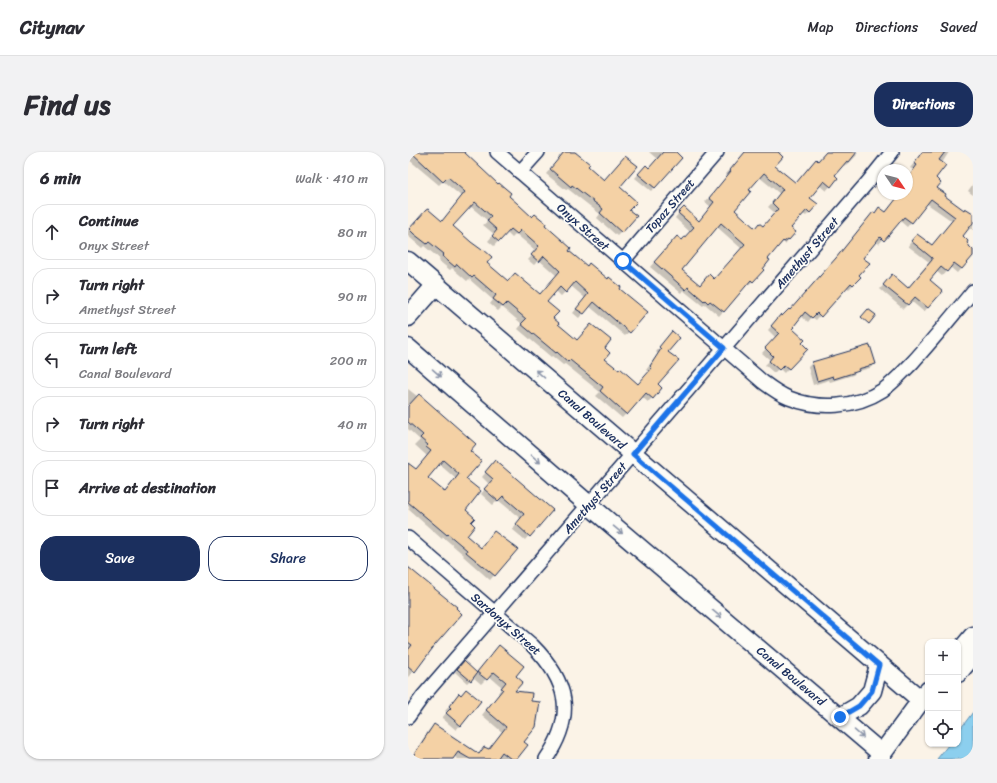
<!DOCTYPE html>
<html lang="en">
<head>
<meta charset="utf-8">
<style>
  body { margin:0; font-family:Sriracha,sans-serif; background:#f2f2f3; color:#2b2b33 }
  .controls { position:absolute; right:12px; bottom:12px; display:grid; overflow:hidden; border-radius:8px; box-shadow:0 1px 3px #0004 }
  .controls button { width:36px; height:36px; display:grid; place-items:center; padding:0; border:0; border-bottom:1px solid #e1e1e2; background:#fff; color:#2b2b33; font:20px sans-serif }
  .compass { position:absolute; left:469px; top:12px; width:36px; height:36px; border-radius:50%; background:#fff; box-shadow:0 1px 3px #0004; rotate:125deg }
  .stop { position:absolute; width:12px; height:12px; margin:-9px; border:3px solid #1a73e8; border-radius:50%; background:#fff }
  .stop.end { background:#1a73e8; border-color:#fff; box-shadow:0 1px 4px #0008 }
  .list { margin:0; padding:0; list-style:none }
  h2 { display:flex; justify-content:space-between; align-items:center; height:52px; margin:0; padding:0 16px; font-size:17px }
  h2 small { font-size:13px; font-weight:400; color:#7c7c81 }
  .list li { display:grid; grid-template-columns:26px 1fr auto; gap:12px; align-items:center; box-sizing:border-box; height:56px; margin:0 8px 8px; padding:0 8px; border:1px solid #e1e1e2; border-radius:16px }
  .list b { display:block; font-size:15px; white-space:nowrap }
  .list p { margin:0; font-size:13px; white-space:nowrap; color:#7c7c81 }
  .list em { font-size:13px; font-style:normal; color:#7c7c81 }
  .actions { display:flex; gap:8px; padding:12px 16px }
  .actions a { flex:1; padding:9px 0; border:1px solid #1b2f5e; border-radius:16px; text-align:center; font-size:14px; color:#1b2f5e }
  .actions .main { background:#1b2f5e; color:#fff }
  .icon { flex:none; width:22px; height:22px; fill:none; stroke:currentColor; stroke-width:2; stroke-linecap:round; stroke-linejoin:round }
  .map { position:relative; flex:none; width:565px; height:607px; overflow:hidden; border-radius:16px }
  header { display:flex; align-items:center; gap:24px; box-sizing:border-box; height:56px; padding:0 20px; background:#fff; border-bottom:1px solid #e1e1e2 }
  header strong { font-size:19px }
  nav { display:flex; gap:22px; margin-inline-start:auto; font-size:14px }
  .intro { display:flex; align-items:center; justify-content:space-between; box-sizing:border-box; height:96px; padding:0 24px }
  h1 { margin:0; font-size:28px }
  .button { padding:10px 18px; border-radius:16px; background:#1b2f5e; color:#fff; font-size:14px; font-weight:700 }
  main { display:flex; gap:24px; padding:0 24px }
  aside { flex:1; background:#fff; border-radius:16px; box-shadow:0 1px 3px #0004 }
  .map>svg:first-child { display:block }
  .water { fill:#8ccfee; stroke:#5f8fb4 }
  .shadow { fill:#0003; fill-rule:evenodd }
  .building { fill:#f4d1a5; stroke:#1b2f5e; fill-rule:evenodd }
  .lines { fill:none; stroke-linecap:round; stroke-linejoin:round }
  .street-casing { stroke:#1b2f5e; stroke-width:16 }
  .secondary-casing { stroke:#1b2f5e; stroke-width:21 }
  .street { stroke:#fdfcf7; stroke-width:13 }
  .secondary { stroke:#fdfcf7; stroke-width:18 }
  .oneway { stroke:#8c96aa }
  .route { stroke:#1a73e8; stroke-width:5 }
  .labels { text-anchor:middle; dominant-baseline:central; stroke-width:3.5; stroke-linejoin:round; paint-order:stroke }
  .street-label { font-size:12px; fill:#1b2f5e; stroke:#fdfcf7 }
</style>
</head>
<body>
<header>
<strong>Citynav</strong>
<nav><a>Map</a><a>Directions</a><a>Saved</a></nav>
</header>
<div class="intro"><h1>Find us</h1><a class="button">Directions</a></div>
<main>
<aside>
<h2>6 min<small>Walk · 410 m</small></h2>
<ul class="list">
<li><svg class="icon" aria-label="ahead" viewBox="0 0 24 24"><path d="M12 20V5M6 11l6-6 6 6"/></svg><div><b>Continue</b><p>Onyx Street</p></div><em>80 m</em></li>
<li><svg class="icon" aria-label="right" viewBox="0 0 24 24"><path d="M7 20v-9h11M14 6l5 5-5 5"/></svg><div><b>Turn right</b><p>Amethyst Street</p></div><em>90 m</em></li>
<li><svg class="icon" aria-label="left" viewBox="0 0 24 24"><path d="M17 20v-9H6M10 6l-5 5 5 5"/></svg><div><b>Turn left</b><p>Canal Boulevard</p></div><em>200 m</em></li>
<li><svg class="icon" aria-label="right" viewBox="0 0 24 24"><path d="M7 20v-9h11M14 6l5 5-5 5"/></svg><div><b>Turn right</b></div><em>40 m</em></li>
<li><svg class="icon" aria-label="arrive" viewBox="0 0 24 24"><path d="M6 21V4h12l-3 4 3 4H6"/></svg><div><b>Arrive at destination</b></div></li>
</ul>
<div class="actions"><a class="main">Save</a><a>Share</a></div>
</aside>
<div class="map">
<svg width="565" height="607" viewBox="0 0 565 607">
  <rect width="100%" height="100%" fill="#fbf3e7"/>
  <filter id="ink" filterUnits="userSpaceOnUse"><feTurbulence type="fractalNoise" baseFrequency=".025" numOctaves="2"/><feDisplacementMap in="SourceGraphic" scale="8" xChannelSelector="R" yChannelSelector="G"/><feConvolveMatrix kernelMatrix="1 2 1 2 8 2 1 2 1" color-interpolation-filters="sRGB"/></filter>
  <g filter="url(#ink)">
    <path class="water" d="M565,560V607H529L541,592H550V580Z"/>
    <g class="shadow">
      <path d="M0,0H54L100,44L124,66L135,73L159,99L178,116L210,137L238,160L217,184L181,154L171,166L165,161L177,146L163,134L153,144L148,139L138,150L144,166L149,173L169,189L195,196L196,207L230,233L241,221L238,218L250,202L248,200L260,185L259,200L244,246L240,250L234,245L214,266L188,244L192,240L157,212L155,213L144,204L143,205L110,177L114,172L94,155L90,159L82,152L85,148L61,127L59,129L44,116L42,118L31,109L32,107L16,94L14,96L0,84V79L10,67L34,70L54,45L35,29L31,33L0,7ZM62,54L80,69L75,73L86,82L80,89L86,94L98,80L104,86L108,82L128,99L120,108L126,113L131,108L149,124L132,143L100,131L77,111L43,75Z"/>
      <path d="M155,0H169L168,2L179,14L196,29L211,36L213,80L209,84L189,66L192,62L160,37L158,38L138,22L151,7L150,6Z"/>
      <path d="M241,0H270L268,2L273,6L243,39L227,26L234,18L241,17L249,7Z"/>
      <path d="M340,0H373L366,14L388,32L418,0H445L449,3L439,13L438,12L436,14L435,13L426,23L429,26L418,39L411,33L400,46L402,60L398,64L395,62L382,76L381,87L377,92L375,90L371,94V93L359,107L345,129L340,133L339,132L311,164L297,152L295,154L275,138L273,141L242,115L264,89H274L282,80L267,66L271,61L291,70L303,55L297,50L320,24L318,22L331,8ZM351,25L372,42L360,55L367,61L355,76L346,77L326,58ZM309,75L334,97L306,128L292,134L273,118Z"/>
      <path d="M541,0L534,11L526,27L528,36L535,45L556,59L565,62V78L561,75L553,85L565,99V102L549,121L542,115L534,124L528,119L521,128L520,155L516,160L503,149L495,157L472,137L480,128L499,137L521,110L500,94L505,87L523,94L544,69L518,51L499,75L491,68L471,92L468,89L454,106L450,123L445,133L441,137L438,135L408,168L404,165L400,170L393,164L383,177L392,191L398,197L376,221L371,216L366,221L357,213L362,208L354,201L368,186L360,178L369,168L382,159L424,111L461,65L477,61L488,48L484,45L486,42H499V27L505,18L502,16L514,1Z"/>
      <path d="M565,32V43L560,39Z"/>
      <path d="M461,194L467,212L462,216L448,220L445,223L422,230L421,228L405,233L400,215L404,211Z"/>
      <path d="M0,237L9,244L61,299L56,327V358L62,370L57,384L72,397L83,384L108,398L82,428L55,404L56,403L35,385L34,387L0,357L2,356L0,354V312L7,319L19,304L7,293L12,288L0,277ZM31,312L48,327L36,341L19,326Z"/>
      <path d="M83,314L143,358L117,388L104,377L113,367L90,348L85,353L73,342L81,332L74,325Z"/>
      <path d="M0,416L27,493L6,519L0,525Z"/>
      <path d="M87,499L106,524L105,540L114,591L108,607H50L46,604L44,607H2L21,578L26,574L71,603L80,598L94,580L74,563L91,542L90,541L94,535L81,524L73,532L65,525L59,531L47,520L56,511L68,521Z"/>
      <path d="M47,547L52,573L48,578L34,566L39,560L37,559Z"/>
    </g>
    <g class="building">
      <path d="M3,0H56L90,32L91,31L103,41L101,44L110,52L124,65L127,62L138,71L137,73L163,96L161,99L179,114L181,111L200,127L201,125L213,135L212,137L240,160L222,181L186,150L176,162L168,157L180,142L167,130L158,141L152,135L139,150L151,160L145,166L151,171L150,172L169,188L183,172L203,188L197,196L202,201L197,207L211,218L212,216L230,232L244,216L242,214L253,197L251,195L264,179L272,186L260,200L271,208L250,232L254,236L245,247L238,241L219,263L192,239L195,235L162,208L160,210L149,200L148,201L113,172L118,167L99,151L95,155L85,147L88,143L66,124L64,126L49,112L47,115L34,104L36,102L21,90L19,92L6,82L1,77L18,58L20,57L34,69L57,40L40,25L35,30ZM67,50L83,64L79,69L89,78L84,84L91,90L103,77L109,82L113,78L131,94L123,103L131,110L136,104L152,119L132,142L107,121L100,129L79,111L84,105L75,97L74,98L63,90L45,74Z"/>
      <path d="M156,0H167L182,12L180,14L196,28L217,4L230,14L212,35L229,50L221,58L229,64L214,81L192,61L195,57L164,33L163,35L142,17Z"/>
      <path d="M255,0H268L274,6L247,36L230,22L238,13L241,16Z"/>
      <path d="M337,0H370L375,5L367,14L388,31L408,7L410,9L418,0H449L441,10L439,9L427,23L430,26L423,35L416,29L402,46L410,52L402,61L399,58L383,76L388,80L381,88L380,87L376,90L375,89L360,107L362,108L355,117L356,118L345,130L343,128L316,160L302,149L300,151L297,148L296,149L280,135L278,138L246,110L269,84L274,88L286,75L270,61L276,55L291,69L306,50L301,46L323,19L322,18ZM356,21L375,37L364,51L370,57L355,74L351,71L347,76L327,58L343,39L341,38ZM313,71L337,92L306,127L301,122L292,133L274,118Z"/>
      <path d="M514,0H537L531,8L538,13L528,26L533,31L529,36L538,42L537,44L556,58L557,56L565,61V71L555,84L560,89L559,91L561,93V94L565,98V104L554,117L546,111L539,120L533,115L522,128L535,139L520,156L507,145L500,153L475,133L484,122L500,136L524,108V106L503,89L509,82L524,93L547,65L523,47L504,71L496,65L476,89L472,85L455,106L462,111L451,123L453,125L445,133L443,131L413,165L409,161L404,166L397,160L386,174L387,175L385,177L397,188L394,191L400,197L381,217L376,213L371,218L361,209L365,204L357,196L371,181L363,174L373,162L374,164L381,157L382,158L428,106L465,60L467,61L471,55L478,60L492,42H499V27L509,13L506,11Z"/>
      <path d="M460,157L468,163L461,172L453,165Z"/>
      <path d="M462,193L468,212L450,217L451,219L426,227L425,224L409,229L404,210Z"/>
      <path d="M11,242L68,292L62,299L74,309L58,327L73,339L58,358L67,366L63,370L67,374L59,384L73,396L86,379L110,397L87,424L58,400L59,398L40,382L39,383L0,350V311L8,317L23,299L18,295L20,293L12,286L15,283L0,270V254ZM35,308L51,322L37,340L20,326Z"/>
      <path d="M87,308L145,358L122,385L108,372L116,362L95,344L90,349L76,337L85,327L77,320Z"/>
      <path d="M0,415L49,455L48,456L54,462L27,493L7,520L0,514V498L4,493L0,490Z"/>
      <path d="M91,493L116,514L108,524L115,530L107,539L124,541L123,549L132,550L128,575L116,590L120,593L109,607H103L94,600L89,607H62L50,600L45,607H3L26,572L71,602L76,595L81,597L98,575L78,558L95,537L93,536L98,530L86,520L79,528L69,520Z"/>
      <path d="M56,509L69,521L63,529L49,517Z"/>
      <path d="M58,537L73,549L53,574L38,561L43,556L41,554L51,541L53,543Z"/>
    </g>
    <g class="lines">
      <defs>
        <g id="street">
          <path d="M89,0L355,230C363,236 371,242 381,246C411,258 447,256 475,238C485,231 495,220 504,211C525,188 545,163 565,139"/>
          <path d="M112,20L130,0"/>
          <path d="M215,109L309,0"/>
          <path d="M0,386L124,493C160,529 168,563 138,607"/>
          <path d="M0,565L15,544L459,31L484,0"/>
        </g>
        <g id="secondary">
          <path d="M0,109L514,549"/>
          <path d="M0,165L28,133"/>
          <path d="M0,196L181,353L474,602"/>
          <path d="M550,502L565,484"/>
          <path d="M550,521L565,503"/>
          <path d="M432,565L451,554L464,539L471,513"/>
          <path d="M470,607L520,539"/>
        </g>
      </defs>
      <use href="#street" class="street-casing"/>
      <use href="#secondary" class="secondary-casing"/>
      <use href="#street" class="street"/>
      <use href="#secondary" class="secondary"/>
    </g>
    <defs><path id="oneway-shaft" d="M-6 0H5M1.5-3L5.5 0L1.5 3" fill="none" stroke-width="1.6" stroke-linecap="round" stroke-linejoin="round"/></defs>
    <g class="oneway">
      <use href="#oneway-shaft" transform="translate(29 221) rotate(41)"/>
      <use href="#oneway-shaft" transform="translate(132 222) rotate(-139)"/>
      <use href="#oneway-shaft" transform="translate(128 307) rotate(41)"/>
      <use href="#oneway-shaft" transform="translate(210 378) rotate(40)"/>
      <use href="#oneway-shaft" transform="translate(309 462) rotate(40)"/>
      <use href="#oneway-shaft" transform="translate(451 582) rotate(41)"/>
    </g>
  </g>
  <g class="lines" filter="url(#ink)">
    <path class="route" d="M215,109L316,196L225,302L471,513L464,539L451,554L432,565"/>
  </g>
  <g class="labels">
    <g class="street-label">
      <text transform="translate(262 54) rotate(-49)">Topaz Street</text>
      <text transform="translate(175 75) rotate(41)">Onyx Street</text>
      <text transform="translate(399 101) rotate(-49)">Amethyst Street</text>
      <text transform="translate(184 267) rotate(41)">Canal Boulevard</text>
      <text transform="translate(187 346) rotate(-49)">Amethyst Street</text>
      <text transform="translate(98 472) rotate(41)">Sardonyx Street</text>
      <text transform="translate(383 524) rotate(40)">Canal Boulevard</text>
    </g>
  </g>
</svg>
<div class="controls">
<button>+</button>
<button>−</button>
<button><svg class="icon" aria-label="locate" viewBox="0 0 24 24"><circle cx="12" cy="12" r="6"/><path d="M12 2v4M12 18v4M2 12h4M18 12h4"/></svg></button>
</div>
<svg class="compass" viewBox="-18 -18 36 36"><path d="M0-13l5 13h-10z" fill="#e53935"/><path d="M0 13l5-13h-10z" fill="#7c7c81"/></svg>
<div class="stop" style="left:215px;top:109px"></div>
<div class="stop end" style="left:432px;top:565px"></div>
</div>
</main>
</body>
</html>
